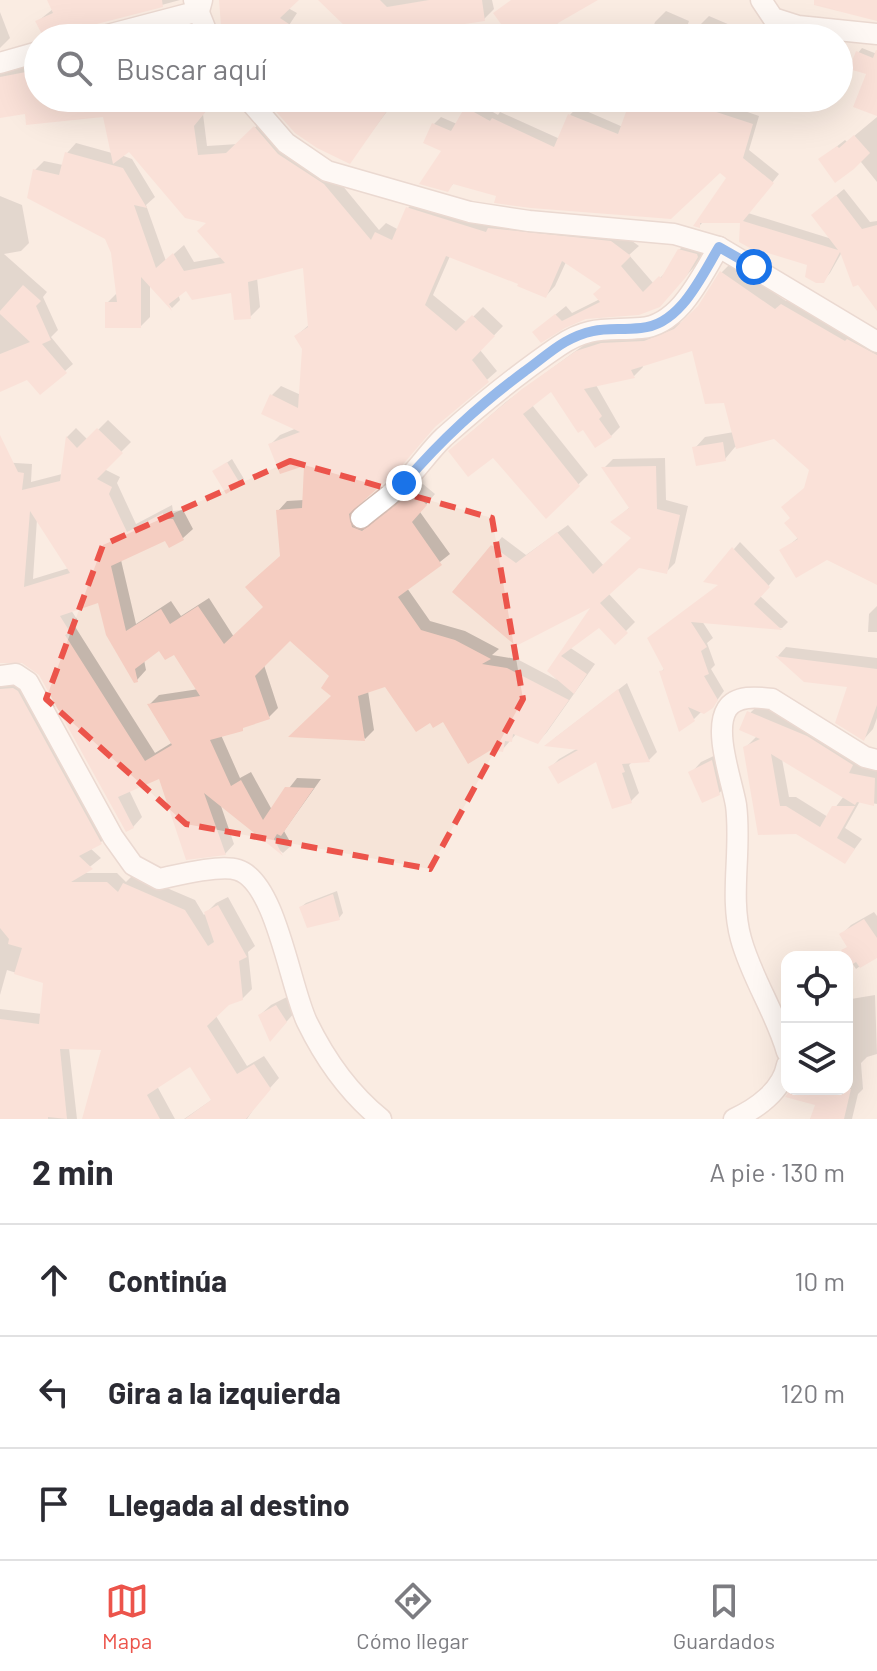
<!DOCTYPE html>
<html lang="es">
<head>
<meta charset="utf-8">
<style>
  body { margin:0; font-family:Barlow,sans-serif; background:#f7f7f7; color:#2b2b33 }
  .controls { position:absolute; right:24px; bottom:24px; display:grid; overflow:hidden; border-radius:16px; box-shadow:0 8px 32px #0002 }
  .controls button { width:72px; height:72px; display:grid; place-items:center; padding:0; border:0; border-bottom:2px solid #e1e1e2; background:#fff; color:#2b2b33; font:40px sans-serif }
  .stop { position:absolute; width:24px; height:24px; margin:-18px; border:6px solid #1a73e8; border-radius:50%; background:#fff }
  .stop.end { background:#1a73e8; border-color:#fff; box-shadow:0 2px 8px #0008 }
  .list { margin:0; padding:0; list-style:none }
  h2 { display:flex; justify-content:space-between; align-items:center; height:104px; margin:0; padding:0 32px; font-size:34px }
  h2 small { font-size:26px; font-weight:400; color:#7c7c81 }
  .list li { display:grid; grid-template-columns:52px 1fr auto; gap:24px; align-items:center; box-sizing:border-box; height:112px; padding:0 32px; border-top:2px solid #e1e1e2 }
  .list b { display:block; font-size:30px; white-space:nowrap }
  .list em { font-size:26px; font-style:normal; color:#7c7c81 }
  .icon { flex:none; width:44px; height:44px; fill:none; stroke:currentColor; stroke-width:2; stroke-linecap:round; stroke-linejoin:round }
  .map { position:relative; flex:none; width:877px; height:1119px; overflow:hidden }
  .search { position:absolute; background:#fff; box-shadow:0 8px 32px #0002; left:24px; right:24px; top:24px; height:88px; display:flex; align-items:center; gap:20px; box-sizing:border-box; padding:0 28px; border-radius:44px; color:#7c7c81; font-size:30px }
  .sheet { height:440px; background:#fff }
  nav { display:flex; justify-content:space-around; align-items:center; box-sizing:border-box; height:112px; border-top:2px solid #e1e1e2; background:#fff; font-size:22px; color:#7c7c81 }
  nav a { display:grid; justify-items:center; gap:4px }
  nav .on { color:#ec544b }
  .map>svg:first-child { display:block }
  .residential { fill:#f6e4d8; fill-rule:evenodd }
  .shadow { fill:#0003; fill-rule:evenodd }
  .building { fill:#f5cdc1; fill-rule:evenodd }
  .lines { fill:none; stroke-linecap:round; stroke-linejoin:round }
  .minor-casing { stroke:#d4bbb1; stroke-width:23 }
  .minor { stroke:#fff; stroke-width:20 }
  .route { stroke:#1a73e8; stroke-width:10 }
  .marked { fill:none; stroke:#ec544b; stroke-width:6; stroke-dasharray:16 10; stroke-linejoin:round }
</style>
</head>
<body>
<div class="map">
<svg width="877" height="1119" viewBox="0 0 877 1119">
  <rect width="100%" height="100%" fill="#fef3eb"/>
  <path class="residential" d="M0,0H877V1119H0ZM38,38H839V98H38ZM787,957H847V1089H787Z"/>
  <g class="shadow">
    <path d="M49,0H180L92,24L97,38H46L38,21L53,9Z"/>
    <path d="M225,0H296L288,8L297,13L282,36L355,33L321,0H492L494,9L484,19L449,24L465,36L463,38H401L394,33L395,38H242Z"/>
    <path d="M538,0H594L555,23L591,33L589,38H512Z"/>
    <path d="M666,11L689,21L683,38H649L655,22Z"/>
    <path d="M0,12L10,38L0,48Z"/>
    <path d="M709,16L744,31L741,38H694L699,26Z"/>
    <path d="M178,24L181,35L205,30L207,38H125Z"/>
    <path d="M762,28L800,37V38H752Z"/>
    <path d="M862,48L877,54V114L869,73L858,53Z"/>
    <path d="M0,60L38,62V98H216L203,114L207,146L238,144L265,118L333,174L379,230L386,223L399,230L408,208L417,199L621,233L639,246L629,255L654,284L668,270L679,250L689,240L707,246L695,266L669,295L534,332L566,306L572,313L600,299L604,286L566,262L555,286L546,296L521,283L450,256L433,295L467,323L483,307L503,326L480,350L497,371L439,422L357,504L361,518L374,522L423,484L435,494L420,512L450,554L407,588L430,621L465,631L499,649L492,655L517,659L557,680L549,671L596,603L455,592L502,537L526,555L568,525L604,566L633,538L613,522L630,507L604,468L613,459L665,458L666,500L688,506L675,563L666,572L638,566L608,593L635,622L615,642L599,625L569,647L595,664L547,732L538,742L517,733L502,750L386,685L368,691L374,730L365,739L334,696L332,676L290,639L264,665L278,708L269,717L221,735L240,778L251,772L272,810L297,778L321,779L284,831L292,845L283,853L220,803L234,844L225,854L160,777L129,790L142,817L133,827L41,674L24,661H0V462L32,464L31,482L62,474L67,437L76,428L88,440L108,420L131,442L104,469L120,477L117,483L136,524L172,505L173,511L183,510L193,529L183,538L170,545L166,539L121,560L136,624L171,601L181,616L209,598L234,637L265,607L282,555L278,511L287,501L304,500L306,463L271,444L280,435L297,428L271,396L281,386L301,395L304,349L296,336L310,324L305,266L257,278L260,307L250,317L233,290L186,289L178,294L180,300L172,308L150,284V317L141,326L107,303L118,292L113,253L107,237L35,170L44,161L63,165L67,153L76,143L112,153L104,114L26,112L0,116ZM129,150L209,222L222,257L194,262L184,245L166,261L146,205L155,197L132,159L121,155ZM37,519L69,568L33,579ZM100,600L137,680L146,670L144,660L160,648L175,652L199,689L159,695L150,704L173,742L155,753L74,625L78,621L71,610Z"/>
    <path d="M267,98H397L349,162Z"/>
    <path d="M631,98H707L759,116L749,150L779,174L748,213L832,239L821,208L844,189L870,222L877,221V290L842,252L830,273L823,281L810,263L742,221H704L699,226L696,225L728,177L720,171L499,195L454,183L447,190L444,151L434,124L441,117L457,124L474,101L498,115L500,112L560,139L570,115L577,107L623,127Z"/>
    <path d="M877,117V182L861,162L821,159L845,140L847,142Z"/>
    <path d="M0,196L22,205L29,243L21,251L4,254L47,292L43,297L58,330L51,337L73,364L65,371L28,378L0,390Z"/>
    <path d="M731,263L786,301L792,296L877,343V583L827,557L782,551L799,537L792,517L807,487L811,470L774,437L735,447L725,459L695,448L705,437L734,432L725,401L693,349L642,364L643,367L634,376L596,385L620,427L611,436L552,389L532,405L588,475L546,516L494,456L460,442L506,402L588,342L612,335L655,332L685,321L700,306L721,273Z"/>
    <path d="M232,459L244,479L240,483L215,471Z"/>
    <path d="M740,542L775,578L760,596L788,622L782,628L702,621L713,638L707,643L715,665L711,669L724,691L712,707L702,711L693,720L661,672L665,668L650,638L721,584L707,581Z"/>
    <path d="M877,606V632H868L869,614Z"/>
    <path d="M786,647L877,658V718L873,729L864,739L850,686L804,680L778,656Z"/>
    <path d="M0,674L23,679L110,833L101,842L90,848L101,858L82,873H117L126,882L134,874L195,900L204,915L216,903L228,897L255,946L248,952L252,989L242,999L228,1003L216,1016L247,1066L264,1056L279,1078L261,1098L247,1119H184L213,1099L191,1064L157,1086L175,1119H84L103,1048H69L77,1119H0V1009L42,1014L45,982L7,970L0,995Z"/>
    <path d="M627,683L657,752L649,760L632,762L629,765L639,793L631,801L598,759L550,768L559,759L578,748L555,738Z"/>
    <path d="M761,703L861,755L856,764L877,768V804L860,801L845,828L862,839L845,862L797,832L760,833L745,748L757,736L742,729L751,712ZM782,759L844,796L828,817L796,797H789Z"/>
    <path d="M722,752L730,783L719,793L691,773L701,762Z"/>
    <path d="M337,891L343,913L339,918L301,907L306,903Z"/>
    <path d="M874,912L877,916V954L856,969L844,951L849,946L842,934L851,925Z"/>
    <path d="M875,995L877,1054L867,1057L861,1063L863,1089L858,1094L852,1119H810L824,1106L810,1089H847V1004L851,999Z"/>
    <path d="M287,997L296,1011L280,1029L260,1015L271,1005Z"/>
  </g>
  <g class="building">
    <path d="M47,0H162L163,7L93,25L86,29L83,38H44L35,21L53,13Z"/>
    <path d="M219,0H299L280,18L289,24L279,38H239L221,26Z"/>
    <path d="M318,0H380L387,7L429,0H482L485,21L438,28L441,25L375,35L376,38H350L349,30Z"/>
    <path d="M511,0H598L532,38H511L493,13Z"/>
    <path d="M814,0H877V21L814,5Z"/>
    <path d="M876,50H877V116L853,107L866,74L849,69L856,51L873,58Z"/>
    <path d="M36,70L38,98H217L194,126L198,155L226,153L254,126L278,154L324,184L371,240L375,232L392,240L406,207L486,232L488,228L611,241L631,256L621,266L643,292L659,276L661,278L678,249L697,254L698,257L686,277L660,307L639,315L586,319L565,328L541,343L532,332L555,314L562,321L600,302L593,294L601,287L562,261L546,298L517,286L518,284L446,256L425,305L456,331L472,315L495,336L472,360L489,382L435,427L399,469L349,514L352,527L362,531L413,492L427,505L412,522L442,565L398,597L421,630L455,640L491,659L482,664L507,668L569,700L538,744L513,734L512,742L505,741L503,752L491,750L468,764L443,722L433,728L430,723L416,732L385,687L358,696L365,741L288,737L331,696L321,688L329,676L290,641L255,676L270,719L243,728V731L210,740L231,786L241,780L263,820L285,787L314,788L281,836L277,834L274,839L283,856L204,793L226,855L186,860L159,779L118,797L134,828L126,832L39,675L22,663H0V435L18,472L24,473L22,490L60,481L66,436L77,448L97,428L123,453L97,479L112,487L109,494L127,532L163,513L164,519H173L184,540L169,548L165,541L111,566L126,631L161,609L170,624L198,606L224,644L263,607L245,587L280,556L276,510L302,508L304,466L280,474L268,444L300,432L261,414L270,394L298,408L302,349L294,336L308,327L303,268L248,282L251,319L234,320L231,293L192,300L186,291L169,304L172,311L141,277V328H105V302H117L111,253L105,239L27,198L33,169L59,175L65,152L123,168L147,208L134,205L156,268L173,253L184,271L225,263L197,231L206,223L185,218L129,152L113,164L103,117L26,125L25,114L0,118V77ZM30,511L70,573L24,587ZM98,603L106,635L134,683L138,682L135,669L159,651L165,660L174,655L200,696L147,704L172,745L145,761L65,635L70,632L60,616Z"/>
    <path d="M264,98H396L350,164L317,148L295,133Z"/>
    <path d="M631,98H691L689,103L753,124L743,158L774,183L743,221L838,250L811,215L836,195L862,229L877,225V311L858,285L853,287L840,252L824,283H816L805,277L807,265L758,250L757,252L739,242L740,223H700V228L693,226L726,178L720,173L671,219L531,208L494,203L496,196L453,184L448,192L419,184L441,151L423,143L432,123L451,131L465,107L490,121L492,118L554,147L568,114L618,134Z"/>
    <path d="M854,135L870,153L854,169L835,183L818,159L837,146L839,148Z"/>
    <path d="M720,271L775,309L781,304L845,341L847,339L877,355V585L827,560L796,578L779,550L798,539L784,523L790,518L781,507L804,488L809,470L774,439L736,449L724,403L705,404L692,351L631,370L635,378L584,389L602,416L599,419L612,437L595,448L583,430L578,433L551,392L523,414L580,486L546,519L493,458L468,477L448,451L522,389L576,351L601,343L644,341L674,329L698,306Z"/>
    <path d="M23,285L41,301L36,306L51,340L42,344L67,373L40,395L27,380L0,392V354L30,342L0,314V311Z"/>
    <path d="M723,442L726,461L696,466L692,447Z"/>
    <path d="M227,462L241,485L226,494L212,471Z"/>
    <path d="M656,466L657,509L680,515L667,574L639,568L600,603L628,633L615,645L599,628L561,656L587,674L574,694L547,671L590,608L516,646L452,592L491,545L516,563L557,532L593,574L631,538L610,522L629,508L601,467Z"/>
    <path d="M732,547L770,587L754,604L782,630L691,622L707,647L701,651L709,674L704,676L718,700L713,708L704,714L688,707L695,721L679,732L659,671L664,670L647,638L718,585L703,582Z"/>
    <path d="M775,656L877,669V705L864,741L835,723L847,687L804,682Z"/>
    <path d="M13,688L18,691L102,844L79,856L93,869L71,882H107L118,892L123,883L185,910L208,946L214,942L204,912L218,905L247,957L239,961L243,1000L229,1005L207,1026L237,1074L254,1064L271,1089L246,1119H185L211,1100L190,1067L147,1095L160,1119H82L101,1050L60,1049L67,1119L48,1117V1119H0V1019L39,1024L43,983L14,974L22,948L8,944L9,939L0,928V689Z"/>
    <path d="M618,689L650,762L622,764L625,772L622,773L632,803L612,809L596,762L558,784L548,767L578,750L544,746Z"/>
    <path d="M747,711L807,736L853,765L849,773L875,778L874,806L857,802L855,805L771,754L780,806H786L820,827L832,806H855L837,838L855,849L845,864L796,834L758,835L743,747L760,739L739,730Z"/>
    <path d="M712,760L720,795L702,803L688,772Z"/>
    <path d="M333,894L340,920L307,928L299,907Z"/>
    <path d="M864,919L877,938V958L860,968L856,962L851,965L841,950L847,947L839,934Z"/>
    <path d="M276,1005L287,1022L270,1042L258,1015Z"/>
    <path d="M791,1089H851L844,1119H810L815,1105L785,1097Z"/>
  </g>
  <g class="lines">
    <defs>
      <g id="minor">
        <path d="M194,0L209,38"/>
        <path d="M761,0L773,18L798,26L877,34"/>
        <path d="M96,38L199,11L202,0"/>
        <path d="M0,63L38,52"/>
        <path d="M247,98L286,143L327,171L470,212L529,221L674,234L719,247L877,342"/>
        <path d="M361,518C375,506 390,496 403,483C418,469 429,451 444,437C480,405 519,373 559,346C590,325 608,331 641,328C680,325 701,276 719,247"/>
        <path d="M0,676L16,674L28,682L113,837L133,865L159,879C178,875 220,864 238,870C276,882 290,987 307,1022C325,1059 349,1093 381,1119"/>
        <path d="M787,1052C776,1013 752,979 741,939C729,896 742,850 736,805C732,781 713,731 727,709C736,695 757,697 772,699L865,757L877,760"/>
        <path d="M734,1119C756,1109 782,1091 787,1065"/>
      </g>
    </defs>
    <use href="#minor" class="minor-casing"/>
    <use href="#minor" class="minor"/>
  </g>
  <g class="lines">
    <path class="route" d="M404,483C442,439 478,406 525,371C538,362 551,350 565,342C595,325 609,331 641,328C680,325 701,277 719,247L754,267"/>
  </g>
  <path d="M0 0H877V1119H0ZM290,461L492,518L523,699L430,869L186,824L46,699L103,545Z" fill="#fef3eb" fill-opacity=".55" fill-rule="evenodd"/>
  <path class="marked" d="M290,461L492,518L523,699L430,869L186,824L46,699L103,545Z"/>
</svg>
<div class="controls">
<button><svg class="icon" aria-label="locate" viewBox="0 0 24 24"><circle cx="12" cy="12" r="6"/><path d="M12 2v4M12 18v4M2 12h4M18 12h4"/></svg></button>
<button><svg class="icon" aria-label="layers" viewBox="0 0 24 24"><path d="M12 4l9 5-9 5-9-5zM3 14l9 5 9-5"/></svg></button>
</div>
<div class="stop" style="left:754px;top:267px"></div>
<div class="stop end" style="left:404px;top:483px"></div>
<div class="search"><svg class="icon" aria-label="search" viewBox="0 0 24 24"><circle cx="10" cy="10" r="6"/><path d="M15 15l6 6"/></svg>Buscar aquí</div>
</div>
<section class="sheet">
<h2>2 min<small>A pie · 130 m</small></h2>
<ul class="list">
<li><svg class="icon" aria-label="ahead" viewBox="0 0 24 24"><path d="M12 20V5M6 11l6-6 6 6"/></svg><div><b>Continúa</b></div><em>10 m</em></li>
<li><svg class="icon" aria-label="left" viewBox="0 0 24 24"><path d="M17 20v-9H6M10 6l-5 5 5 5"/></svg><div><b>Gira a la izquierda</b></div><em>120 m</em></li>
<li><svg class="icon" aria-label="arrive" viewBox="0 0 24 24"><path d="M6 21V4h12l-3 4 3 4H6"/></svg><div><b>Llegada al destino</b></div></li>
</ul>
</section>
<nav>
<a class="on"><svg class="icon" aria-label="map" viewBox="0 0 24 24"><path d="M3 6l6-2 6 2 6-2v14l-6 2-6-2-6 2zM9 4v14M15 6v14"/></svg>Mapa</a>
<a><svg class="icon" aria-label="directions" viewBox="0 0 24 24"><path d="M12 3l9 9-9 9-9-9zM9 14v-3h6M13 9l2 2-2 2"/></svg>Cómo llegar</a>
<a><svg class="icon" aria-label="saved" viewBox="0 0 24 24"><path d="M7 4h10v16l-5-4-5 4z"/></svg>Guardados</a>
</nav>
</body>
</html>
